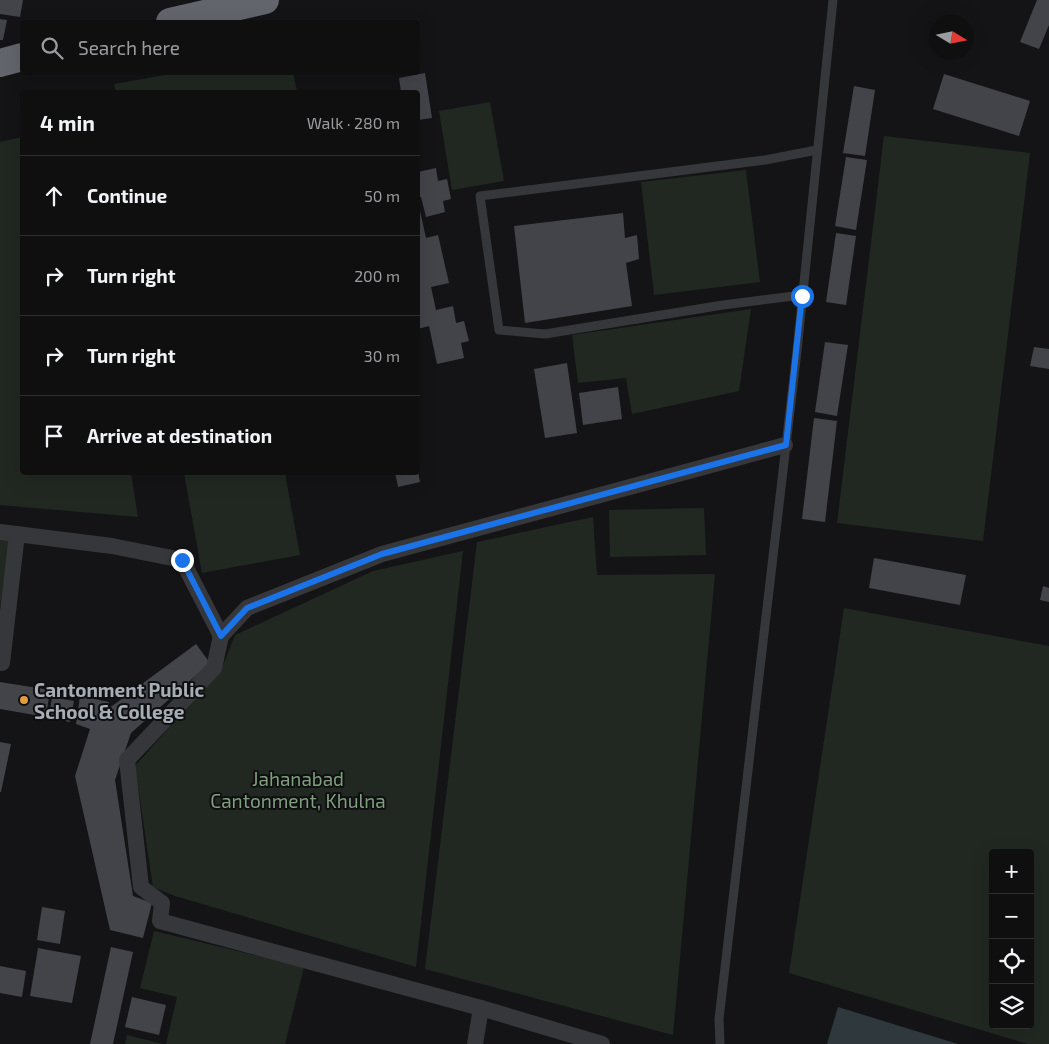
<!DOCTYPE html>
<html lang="en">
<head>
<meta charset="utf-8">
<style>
  body { margin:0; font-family:"Exo 2",sans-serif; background:#181819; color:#f1f3f6 }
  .controls { position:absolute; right:15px; bottom:15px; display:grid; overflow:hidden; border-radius:5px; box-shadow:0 5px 20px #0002 }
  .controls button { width:45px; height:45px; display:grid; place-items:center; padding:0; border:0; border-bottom:1px solid #2f2f30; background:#0f0f10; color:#f1f3f6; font:25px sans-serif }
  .compass { position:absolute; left:929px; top:15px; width:45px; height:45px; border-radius:50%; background:#0f0f10; box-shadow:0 5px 20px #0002; rotate:100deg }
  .stop { position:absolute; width:15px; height:15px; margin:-11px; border:4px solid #1a73e8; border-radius:50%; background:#fff }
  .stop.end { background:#1a73e8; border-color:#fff; box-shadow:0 1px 5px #0008 }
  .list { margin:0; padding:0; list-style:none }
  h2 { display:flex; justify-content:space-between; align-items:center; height:65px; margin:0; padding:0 20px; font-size:21px }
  h2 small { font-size:16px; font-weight:400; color:#9b9c9f }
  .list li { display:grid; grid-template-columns:32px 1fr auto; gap:15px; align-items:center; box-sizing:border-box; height:80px; padding:0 20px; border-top:1px solid #2f2f30 }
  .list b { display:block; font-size:19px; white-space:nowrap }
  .list em { font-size:16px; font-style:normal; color:#9b9c9f }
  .icon { flex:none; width:28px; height:28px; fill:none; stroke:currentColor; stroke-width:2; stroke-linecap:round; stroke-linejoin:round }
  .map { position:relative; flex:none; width:1049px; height:1044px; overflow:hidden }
  .search { position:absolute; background:#0f0f10; box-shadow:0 5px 20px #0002; left:20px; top:20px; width:400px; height:55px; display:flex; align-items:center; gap:12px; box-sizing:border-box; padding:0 18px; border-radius:5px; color:#9b9c9f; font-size:19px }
  .panel { position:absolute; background:#0f0f10; box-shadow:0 5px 20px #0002; left:20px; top:90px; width:400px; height:385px; border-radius:5px }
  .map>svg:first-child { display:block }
  .green { fill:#212821; fill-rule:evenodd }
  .water { fill:#2e383d }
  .building { fill:#434449 }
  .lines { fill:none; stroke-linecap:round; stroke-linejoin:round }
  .lane { stroke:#35373a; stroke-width:9 }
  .street { stroke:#35373a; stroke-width:16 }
  .highway { stroke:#62656b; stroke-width:28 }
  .route { stroke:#1a73e8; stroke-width:6 }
  .poi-dot { fill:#e49c3e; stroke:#0f0f11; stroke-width:2 }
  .labels { text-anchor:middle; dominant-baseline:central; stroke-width:4; stroke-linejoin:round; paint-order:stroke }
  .poi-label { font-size:19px; font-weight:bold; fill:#a7adb5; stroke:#0f0f11; text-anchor:start }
  .park-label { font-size:19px; fill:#809f7f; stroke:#0f0f11 }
</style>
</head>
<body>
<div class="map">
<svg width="1049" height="1044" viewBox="0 0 1049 1044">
  <rect width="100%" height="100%" fill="#141416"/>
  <g class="green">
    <path d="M293,72L297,92H116L114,84L176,73Z"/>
    <path d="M490,102L504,181L452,190L439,111Z"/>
    <path d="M884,136L1030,153L983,541L837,523Z"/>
    <path d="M22,137V472L131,473L138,517L0,505V142Z"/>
    <path d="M746,170L760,282L654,295L641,182Z"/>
    <path d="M751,309L739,391L632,414L626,378L578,383L572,335Z"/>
    <path d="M184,473H285L300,555L202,573Z"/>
    <path d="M704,508L706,555L610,557L609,510Z"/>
    <path d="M593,517L597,575L715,574L673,1035L425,969L477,542Z"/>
    <path d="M0,533L10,540L0,607Z"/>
    <path d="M463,551L416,967L175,896L153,887L135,766L222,668L235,635L373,571Z"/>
    <path d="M844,608L1049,646V1044H1028L789,973ZM993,853H1030V1025H993Z"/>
    <path d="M154,931L304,967L285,1044H166L177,997L140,988Z"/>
    <path d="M127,1035L163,1044H125Z"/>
  </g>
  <path class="water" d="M838,1007L958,1044H827Z"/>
  <g class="building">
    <path d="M0,0H23L20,17L0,14Z"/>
    <path d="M1037,0H1049V25L1039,49L1020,42Z"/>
    <path d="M0,19L7,20L3,40H0Z"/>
    <path d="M425,73L432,118L418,120V92H401L399,78Z"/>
    <path d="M944,74L1030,101L1019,136L933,109Z"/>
    <path d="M854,86L875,90L865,156L843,153Z"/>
    <path d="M846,157L867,160L856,230L835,226Z"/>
    <path d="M436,168L438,181L447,179L451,199L443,201L445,212L426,217L421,197H418V172Z"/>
    <path d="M418,202L426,238L438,235L449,283L431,287L436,310L453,306L456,323L464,321L469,341L461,343L464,358L437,364L429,326L418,329Z"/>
    <path d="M623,213L625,238L637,235L639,259L626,263L632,306L525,323L514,226Z"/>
    <path d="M836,233L856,236L846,305L826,302Z"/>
    <path d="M825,342L848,345L837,416L815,412Z"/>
    <path d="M1034,347L1049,349V369L1030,366Z"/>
    <path d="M567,363L577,433L545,438L534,369Z"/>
    <path d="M618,387L622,419L583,425L579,393Z"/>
    <path d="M814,418L837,421L825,522L802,519Z"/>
    <path d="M395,472H418L420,482L398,487Z"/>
    <path d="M874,558L966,575L960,605L869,588Z"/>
    <path d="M1043,586L1049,588V602L1040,600Z"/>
    <path d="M196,644L210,663L131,733L115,780L133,896L152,903L143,938L110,930L75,776L90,729L76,724L80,696L109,702L108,709Z"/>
    <path d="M0,682L50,690L46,717L0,709Z"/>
    <path d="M52,697L74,701L70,722L49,718Z"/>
    <path d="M0,742L11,744L1,792H0Z"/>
    <path d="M42,907L65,911L60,944L37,940Z"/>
    <path d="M111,947L133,952L113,1044H90Z"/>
    <path d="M38,948L81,956L72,1003L30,996Z"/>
    <path d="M0,966L26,971L22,997L0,993Z"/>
    <path d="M132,997L166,1005L159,1035L125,1027Z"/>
  </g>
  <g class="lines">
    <g class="lane">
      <path d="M802,295L723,305L545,334L499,330L480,196L765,160L817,150"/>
      <path d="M720,1044L719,1019L797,351L833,0"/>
    </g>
    <g class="street">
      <path d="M0,532L112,546L182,560L221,636"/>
      <path d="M2,663L17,534"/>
      <path d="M481,1008L602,1044"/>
      <path d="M475,1044L481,1008L160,921L162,903L141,887L127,760L214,668L221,636L247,608L382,554L785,445"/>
    </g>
    <g class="highway">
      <path d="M170,22L265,0"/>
      <path d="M0,63L22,57"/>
    </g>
  </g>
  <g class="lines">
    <path class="route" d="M182,560L221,636L247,608L382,554L786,445L802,296"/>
  </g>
  <circle class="poi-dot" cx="24" cy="700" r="5"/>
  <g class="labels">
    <g class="poi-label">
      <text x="34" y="689">Cantonment Public<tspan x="34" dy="22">School &amp; College</tspan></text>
    </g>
    <g class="park-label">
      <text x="298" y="778">Jahanabad<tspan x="298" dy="22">Cantonment, Khulna</tspan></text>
    </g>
  </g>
</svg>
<div class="controls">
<button>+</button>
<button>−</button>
<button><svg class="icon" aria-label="locate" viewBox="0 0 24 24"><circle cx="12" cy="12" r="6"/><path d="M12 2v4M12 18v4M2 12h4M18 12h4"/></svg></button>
<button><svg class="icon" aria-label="layers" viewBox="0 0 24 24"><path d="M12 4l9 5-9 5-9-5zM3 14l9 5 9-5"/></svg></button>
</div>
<svg class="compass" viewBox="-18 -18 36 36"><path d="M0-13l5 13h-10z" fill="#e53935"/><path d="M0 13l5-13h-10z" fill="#9b9c9f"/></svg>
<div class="stop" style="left:802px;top:296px"></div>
<div class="stop end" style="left:182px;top:560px"></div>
<div class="search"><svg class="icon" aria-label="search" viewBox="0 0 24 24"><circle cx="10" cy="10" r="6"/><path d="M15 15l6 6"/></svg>Search here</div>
<section class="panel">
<h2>4 min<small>Walk · 280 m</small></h2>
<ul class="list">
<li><svg class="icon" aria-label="ahead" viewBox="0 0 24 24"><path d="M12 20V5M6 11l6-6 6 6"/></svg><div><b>Continue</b></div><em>50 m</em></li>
<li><svg class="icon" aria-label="right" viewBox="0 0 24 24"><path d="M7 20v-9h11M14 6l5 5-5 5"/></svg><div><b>Turn right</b></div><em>200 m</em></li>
<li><svg class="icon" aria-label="right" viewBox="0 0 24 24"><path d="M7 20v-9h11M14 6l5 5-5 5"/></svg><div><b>Turn right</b></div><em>30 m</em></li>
<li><svg class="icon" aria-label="arrive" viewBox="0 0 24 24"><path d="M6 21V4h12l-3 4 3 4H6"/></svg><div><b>Arrive at destination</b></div></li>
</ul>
</section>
</div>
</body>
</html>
